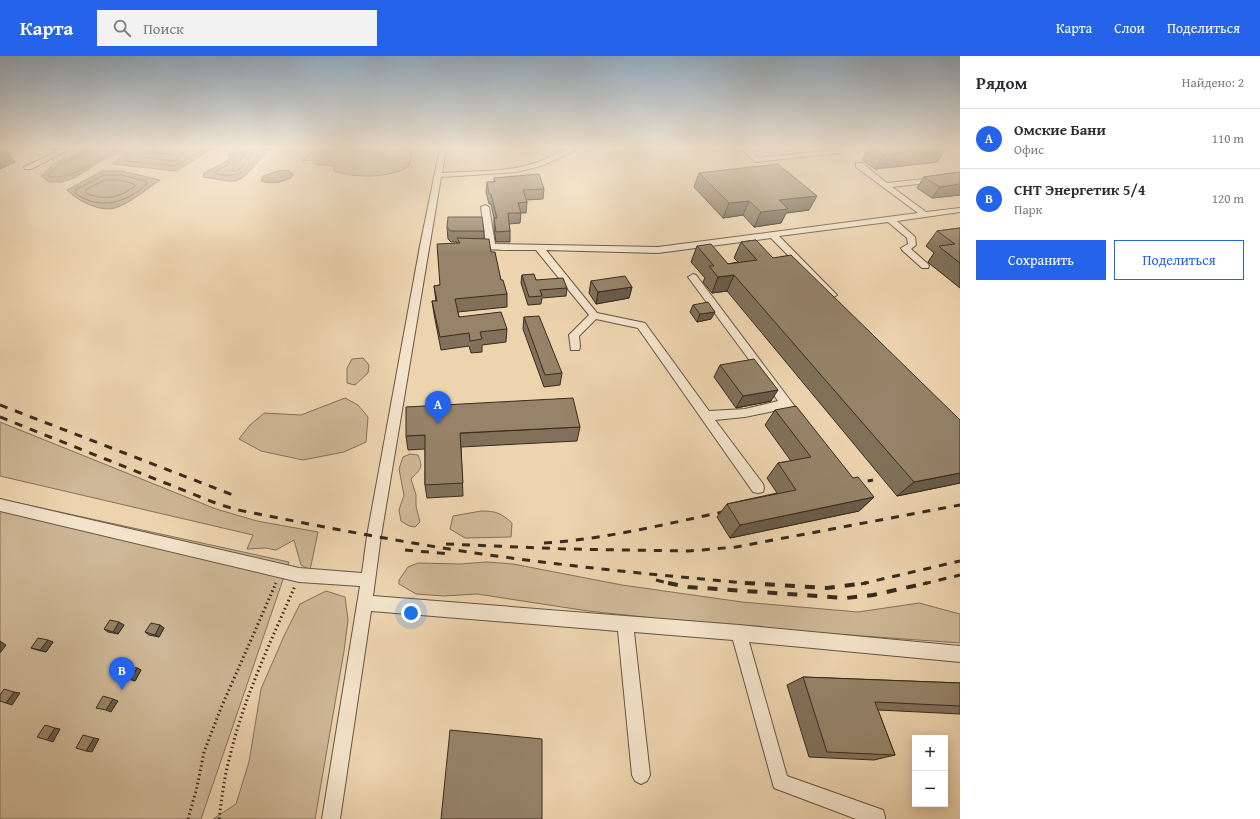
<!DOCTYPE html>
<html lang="ru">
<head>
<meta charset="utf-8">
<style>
  body { margin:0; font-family:"Gentium Book Plus",serif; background:#f2f2f3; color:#2b2b33 }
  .controls { position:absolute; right:12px; bottom:12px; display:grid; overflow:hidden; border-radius:0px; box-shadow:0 2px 10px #0003 }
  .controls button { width:36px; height:36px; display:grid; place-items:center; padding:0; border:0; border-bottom:1px solid #e1e1e2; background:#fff; color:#2b2b33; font:20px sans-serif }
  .you { position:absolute; left:411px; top:557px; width:14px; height:14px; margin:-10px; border:3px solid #fff; border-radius:50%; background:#1a73e8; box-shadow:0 0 0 6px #1a73e833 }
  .badge { display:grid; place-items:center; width:26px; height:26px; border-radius:50%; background:#2563eb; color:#fff; font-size:13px; font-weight:700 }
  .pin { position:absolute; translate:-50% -33px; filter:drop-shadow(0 1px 2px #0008) }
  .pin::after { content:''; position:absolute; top:21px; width:14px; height:12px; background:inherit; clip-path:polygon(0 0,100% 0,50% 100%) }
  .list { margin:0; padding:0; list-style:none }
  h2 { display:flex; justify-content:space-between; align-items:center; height:52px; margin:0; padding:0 16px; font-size:17px }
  h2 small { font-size:13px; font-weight:400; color:#7c7c81 }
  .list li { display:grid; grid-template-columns:26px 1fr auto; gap:12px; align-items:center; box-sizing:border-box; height:60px; padding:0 16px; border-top:1px solid #e1e1e2 }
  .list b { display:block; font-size:15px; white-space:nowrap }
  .list p { margin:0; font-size:13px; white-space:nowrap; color:#7c7c81 }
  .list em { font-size:13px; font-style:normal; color:#7c7c81 }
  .actions { display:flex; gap:8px; padding:12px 16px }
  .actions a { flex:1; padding:9px 0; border:1px solid #2563eb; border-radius:0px; text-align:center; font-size:14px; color:#2563eb }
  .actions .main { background:#2563eb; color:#fff }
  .icon { flex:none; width:22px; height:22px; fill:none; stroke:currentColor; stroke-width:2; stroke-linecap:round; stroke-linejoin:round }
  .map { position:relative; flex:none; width:960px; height:763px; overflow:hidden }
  header { display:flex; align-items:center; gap:24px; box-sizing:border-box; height:56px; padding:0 20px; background:#2563eb; color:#fff }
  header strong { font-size:19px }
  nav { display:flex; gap:22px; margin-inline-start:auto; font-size:14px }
  .search { width:280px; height:36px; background:#f2f2f3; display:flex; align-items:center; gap:10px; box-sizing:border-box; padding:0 14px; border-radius:0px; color:#7c7c81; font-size:15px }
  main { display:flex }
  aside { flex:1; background:#fff }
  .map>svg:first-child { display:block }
  .green { fill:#ceb796; stroke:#83715a }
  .water { fill:#af9b7e; stroke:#7f6e58 }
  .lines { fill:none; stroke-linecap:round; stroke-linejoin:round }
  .shore { stroke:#74634e; stroke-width:1 }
  .minor-casing { stroke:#655542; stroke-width:2 }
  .path-far1 { stroke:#382b1e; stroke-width:2; stroke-dasharray:1 2; stroke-linecap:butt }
  .path { stroke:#382b1e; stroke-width:3; stroke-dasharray:1.5 3; stroke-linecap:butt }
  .minor { fill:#f3e3cb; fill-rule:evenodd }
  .rail-far1 { stroke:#382b1e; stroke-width:3; stroke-dasharray:8 8; stroke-linecap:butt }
  .rail { stroke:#382b1e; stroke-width:4; stroke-dasharray:10 10; stroke-linecap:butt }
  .wall { fill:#81715a; stroke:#382b1e }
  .shaded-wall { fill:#695c4a; stroke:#382b1e }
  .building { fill:#968369; stroke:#382b1e }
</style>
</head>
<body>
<header>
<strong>Карта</strong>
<div class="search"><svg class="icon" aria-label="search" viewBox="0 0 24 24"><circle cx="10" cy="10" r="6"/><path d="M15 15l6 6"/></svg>Поиск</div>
<nav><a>Карта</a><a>Слои</a><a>Поделиться</a></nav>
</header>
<main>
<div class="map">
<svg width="960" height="763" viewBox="0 0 960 763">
  <rect width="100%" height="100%" fill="#edd4af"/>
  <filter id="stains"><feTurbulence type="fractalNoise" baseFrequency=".005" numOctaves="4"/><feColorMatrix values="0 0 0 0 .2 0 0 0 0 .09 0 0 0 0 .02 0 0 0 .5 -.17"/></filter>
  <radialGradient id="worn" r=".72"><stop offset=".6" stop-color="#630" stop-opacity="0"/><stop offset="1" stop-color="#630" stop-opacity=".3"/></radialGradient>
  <g class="green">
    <path d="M337,92H413L409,110C388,123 356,122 334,115V110C327,108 322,110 315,108L312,104L302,105C309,94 326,93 337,92Z"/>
    <path d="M363,302L369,309L368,317L355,329L347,327V312L352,303Z"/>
    <path d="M345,342L358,349L368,361L366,386L344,396L303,404L261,395L239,383L249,370L264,357L301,359Z"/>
    <path d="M0,366L216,453L257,465L318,476L310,514L301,509L294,484L276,494L266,492L247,493L253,479L0,420Z"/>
    <path d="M410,398L418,399C424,413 420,413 411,423L416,439V450L420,466L415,471L409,470L401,465L399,454L404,439L399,413L403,401Z"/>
    <path d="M0,443L289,506L201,763H0Z"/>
    <path d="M481,455C496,455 501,457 512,467L511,481L465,482L450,473L453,460Z"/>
    <path d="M487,506L513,508L622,529L742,546L858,556L919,547L960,558V587L737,571L588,555L477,538L444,540L416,538L399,528V524L408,511L418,507L460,508Z"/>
    <path d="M326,535L345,541L348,564L344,595L315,763H213L236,748L249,706L261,633L284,580L300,548Z"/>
  </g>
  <g class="water">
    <path d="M88,92H128L98,107L74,122L61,126H49L41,120L55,107Z"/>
    <path d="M134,92H213L176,115L112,108L125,97Z"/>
    <path d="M240,92H269C261,101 247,123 235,125C225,126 214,122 203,121L204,117C213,112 222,109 230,102L228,100Z"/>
    <path d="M281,114L290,115L294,119C287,126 271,129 261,125L263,120Z"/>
    <path d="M102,115H121L160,124C147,133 130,147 115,152C99,156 78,145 67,134Z"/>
  </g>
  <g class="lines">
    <g class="shore">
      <path d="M88,92L86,97L57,110L49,118V121C74,123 98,104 119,92"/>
      <path d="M135,92L134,96L125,102L126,105L175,110L205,92"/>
      <path d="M141,92L139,99L140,101L174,105L196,92"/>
      <path d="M147,92L148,96L172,99L184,92"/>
      <path d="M242,92L227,109L216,115V118C243,124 249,111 264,92"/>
      <path d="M247,92L245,98L232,113L233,115L239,114L257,92"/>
      <path d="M104,119H121L146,125L147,128C126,147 99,155 75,137L76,134Z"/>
      <path d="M105,124H120L134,128L135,130C119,142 104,145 86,137V134Z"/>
    </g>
    <defs>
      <g id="minor">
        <path d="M64,92H72L31,113H25L24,111Z"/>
        <path d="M440,92H446L442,117C473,115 508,117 538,106C551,101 567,90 581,92L541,110L516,116L441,121L381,480L373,540L739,569L960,590V606L749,586L787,720L883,754L885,761V763H856L774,732L733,584L634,576L650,719L647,725L641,728L635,725L632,719L618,575L371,555L340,763H322L360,530L299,526L0,455V443L299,512L362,517L367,480L420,190Z"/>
        <path d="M739,92H746L758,102L832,94L831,92H838L842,95L839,97L756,106Z"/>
        <path d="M856,107H862L887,127L960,119V123L892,131L926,156L960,152V156L897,165L915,181L916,189L911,193L928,208L929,210L928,212H922L902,194L901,192L908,188L907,182L888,166L779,180L835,237L837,239L832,242L829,241L771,182L658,197L546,194L597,257L645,267L709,355L745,353L778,345L753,309L688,221L693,218L696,219L805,364L803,367C794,370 789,360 783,353L745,361L715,364L763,428L764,432L763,436L758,437L753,436L638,272L596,263L579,280L580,291L579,294H571L569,279L589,259L536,194C525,194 476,195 471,190L475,187L486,188L481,151L485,149L489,151L495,188L658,191L918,157L856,111Z"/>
      </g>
    </defs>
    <use href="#minor" class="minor-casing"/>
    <path class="path-far1" d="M275,528L276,526"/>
    <g class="path">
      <path d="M188,763L197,731L204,696L221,652L276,527"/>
      <path d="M219,763C222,742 224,721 230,700C244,641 271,585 295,530"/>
    </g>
    <use href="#minor" class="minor"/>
    <g class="rail-far1">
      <path d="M0,349L233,439"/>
      <path d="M0,361L218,448L238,454C319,470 400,486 482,498C574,511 665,520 757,528"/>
      <path d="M852,428L873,424"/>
      <path d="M544,487C607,483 670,467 732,454"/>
      <path d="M446,488L567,493L689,495L736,491L960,449"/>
      <path d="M405,494L451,498"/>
      <path d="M656,524L672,528"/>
      <path d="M861,528L960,505"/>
      <path d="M923,528L960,519"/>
    </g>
    <g class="rail">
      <path d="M668,527L688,531L846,542L873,539L927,527"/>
      <path d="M745,527L827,532L866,527"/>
    </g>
  </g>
  <g class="wall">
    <path d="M41,92H62L55,94Z"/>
    <path d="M869,92H946L937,106L875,113L862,104Z"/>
    <path d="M960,116V139L932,142L917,132L924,121Z"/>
    <path d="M699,117L809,154L786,157L781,167L754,171L743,159L723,162L694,131Z"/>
    <path d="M494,122L544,133L543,143L526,144L527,146L526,157H521L520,167L509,168L510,175V186H496L494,172V162L491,148H489L486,136L487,126H494Z"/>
    <path d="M447,171L484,175V183L491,196L501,224L507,238V251L458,256L459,261L507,273L506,286L482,289V296L471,297L469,290L441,294L434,258L432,245H436L434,230L440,229L457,186H451L448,183Z"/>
    <path d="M960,172V232L930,208L928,206L934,197L926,190L937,175Z"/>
    <path d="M756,184L960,427L897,440L727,235L712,237L703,226L705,222L691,206L697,190L728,208L738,206L734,202L741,186Z"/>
    <path d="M522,219L536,224L567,232L566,240L542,242L541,248L528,249L521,227Z"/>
    <path d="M591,225L632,231L629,242L596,248L589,237Z"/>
    <path d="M693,249L711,263L697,266L690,256Z"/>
    <path d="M524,261L562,317L560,329L544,331L523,273Z"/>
    <path d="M720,309L771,345L736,352L714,321Z"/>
    <path d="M775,354L874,441L859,455L730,482L717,461L727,448L777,437L767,422L778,407L791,405L765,369Z"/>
    <path d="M580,371L577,385L461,391L463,440L427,442L425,429V393L408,394L406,380Z"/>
    <path d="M124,569L118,578L108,576L104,573Z"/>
    <path d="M160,569L164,572L159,581L149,579L145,576Z"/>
    <path d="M53,586L46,596L37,594L31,592Z"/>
    <path d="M137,612L141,614L135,625L125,622L121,620Z"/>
    <path d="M803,621L960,627V658L878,654L895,699L874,704L809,701L787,629Z"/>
  </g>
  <g class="shaded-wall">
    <path d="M54,92H62L55,94Z"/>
    <path d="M946,92L937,106L875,113L884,98Z"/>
    <path d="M7,95L15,106L0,113V99Z"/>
    <path d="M960,128V139L932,142L940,131Z"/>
    <path d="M817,140L809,154L786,157L781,167L754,171L761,156L779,144Z"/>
    <path d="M749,145L743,159L723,162L729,147Z"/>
    <path d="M734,219L727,235L712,237L718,221Z"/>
    <path d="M632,231L629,242L596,248L598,236Z"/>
    <path d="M715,256L711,263L697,266L700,258Z"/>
    <path d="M778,334L771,345L736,352L743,340Z"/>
    <path d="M960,417V427L897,440L914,426Z"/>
    <path d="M874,441L859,455L730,482L740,469Z"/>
    <path d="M119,566L124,569L118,578L113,576Z"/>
    <path d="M160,569L164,572L159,581L155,579Z"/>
    <path d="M48,584L53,586L46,596L40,594Z"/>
    <path d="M0,585L6,589L0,597Z"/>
    <path d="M137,612L141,614L135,625L131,623Z"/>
    <path d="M14,636L20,637L12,649L6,647Z"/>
    <path d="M113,643L118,645L111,656L106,654Z"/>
    <path d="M55,672L60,673L53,686L47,684Z"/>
    <path d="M94,682L99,683L92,696L86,695Z"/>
  </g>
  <g class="building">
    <path d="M873,92H945L884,98Z"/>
    <path d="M0,94L7,95L0,99Z"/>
    <path d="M778,108L817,140L779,144L788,153L761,156L749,145L729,147L699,117Z"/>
    <path d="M960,116V128L940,131L924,121Z"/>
    <path d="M539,118L544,133L523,134L527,146L518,147L521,157H508L510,175L496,176L494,162H497L491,138H489L487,126H495L494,122Z"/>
    <path d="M448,161H482L484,175H450L447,171Z"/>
    <path d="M960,172V207L942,193L939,190L955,188L937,175Z"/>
    <path d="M457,182L489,183L491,196H495L501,224H503L507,238L455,243L459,261L501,256L507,273L480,276L482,283L470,285L469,277L440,281L432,245H437L434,230L440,229L437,188L460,187Z"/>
    <path d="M756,184L773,202L791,199L960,364V417L914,426L734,219L718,221L709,210H714L697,190L711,188L728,208L757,204L741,186Z"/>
    <path d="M534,218L536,224L563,222L567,232L540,234L542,240L529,241L522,219Z"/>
    <path d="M625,220L632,231L598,236L591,225Z"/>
    <path d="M708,246L715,256L700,258L693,249Z"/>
    <path d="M539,260L562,317L545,319L524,261Z"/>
    <path d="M754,303L778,334L743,340L720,309Z"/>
    <path d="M573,342L580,371L460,377L463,427L425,429V379L406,380V351Z"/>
    <path d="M796,350L853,422L858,421L874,441L740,469L727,448L796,434L778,407L811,401L775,354Z"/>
    <path d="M110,564L119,566L113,576L104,573Z"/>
    <path d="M151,567L160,569L155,579L145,576Z"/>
    <path d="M38,582L48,584L40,594L31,592Z"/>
    <path d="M127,610L137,612L131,623L121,620Z"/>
    <path d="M803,621L960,627V650L875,646L895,699L827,696Z"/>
    <path d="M4,633L14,636L6,647L0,645V639Z"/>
    <path d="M103,640L113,643L106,654L96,652Z"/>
    <path d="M45,669L55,672L47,684L37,681Z"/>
    <path d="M450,674L542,683V763H441Z"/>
    <path d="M83,679L94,682L86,695L76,692Z"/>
  </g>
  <linearGradient id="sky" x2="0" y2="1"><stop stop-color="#91aabe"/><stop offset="0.46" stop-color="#f7ecdb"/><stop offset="1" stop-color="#f7ecdb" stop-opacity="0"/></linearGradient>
  <rect width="960" height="198" fill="url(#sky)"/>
  <rect width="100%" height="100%" filter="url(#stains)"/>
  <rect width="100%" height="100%" fill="url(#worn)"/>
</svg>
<div class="controls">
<button>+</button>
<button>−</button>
</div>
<div class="you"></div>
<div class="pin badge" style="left:438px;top:368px">A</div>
<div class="pin badge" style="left:122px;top:634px">B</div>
</div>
<aside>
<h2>Рядом<small>Найдено: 2</small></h2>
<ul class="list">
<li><span class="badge">A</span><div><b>Омские Бани</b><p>Офис</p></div><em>110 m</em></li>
<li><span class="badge">B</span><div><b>СНТ Энергетик 5/4</b><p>Парк</p></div><em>120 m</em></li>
</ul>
<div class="actions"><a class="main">Сохранить</a><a>Поделиться</a></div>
</aside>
</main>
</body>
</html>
